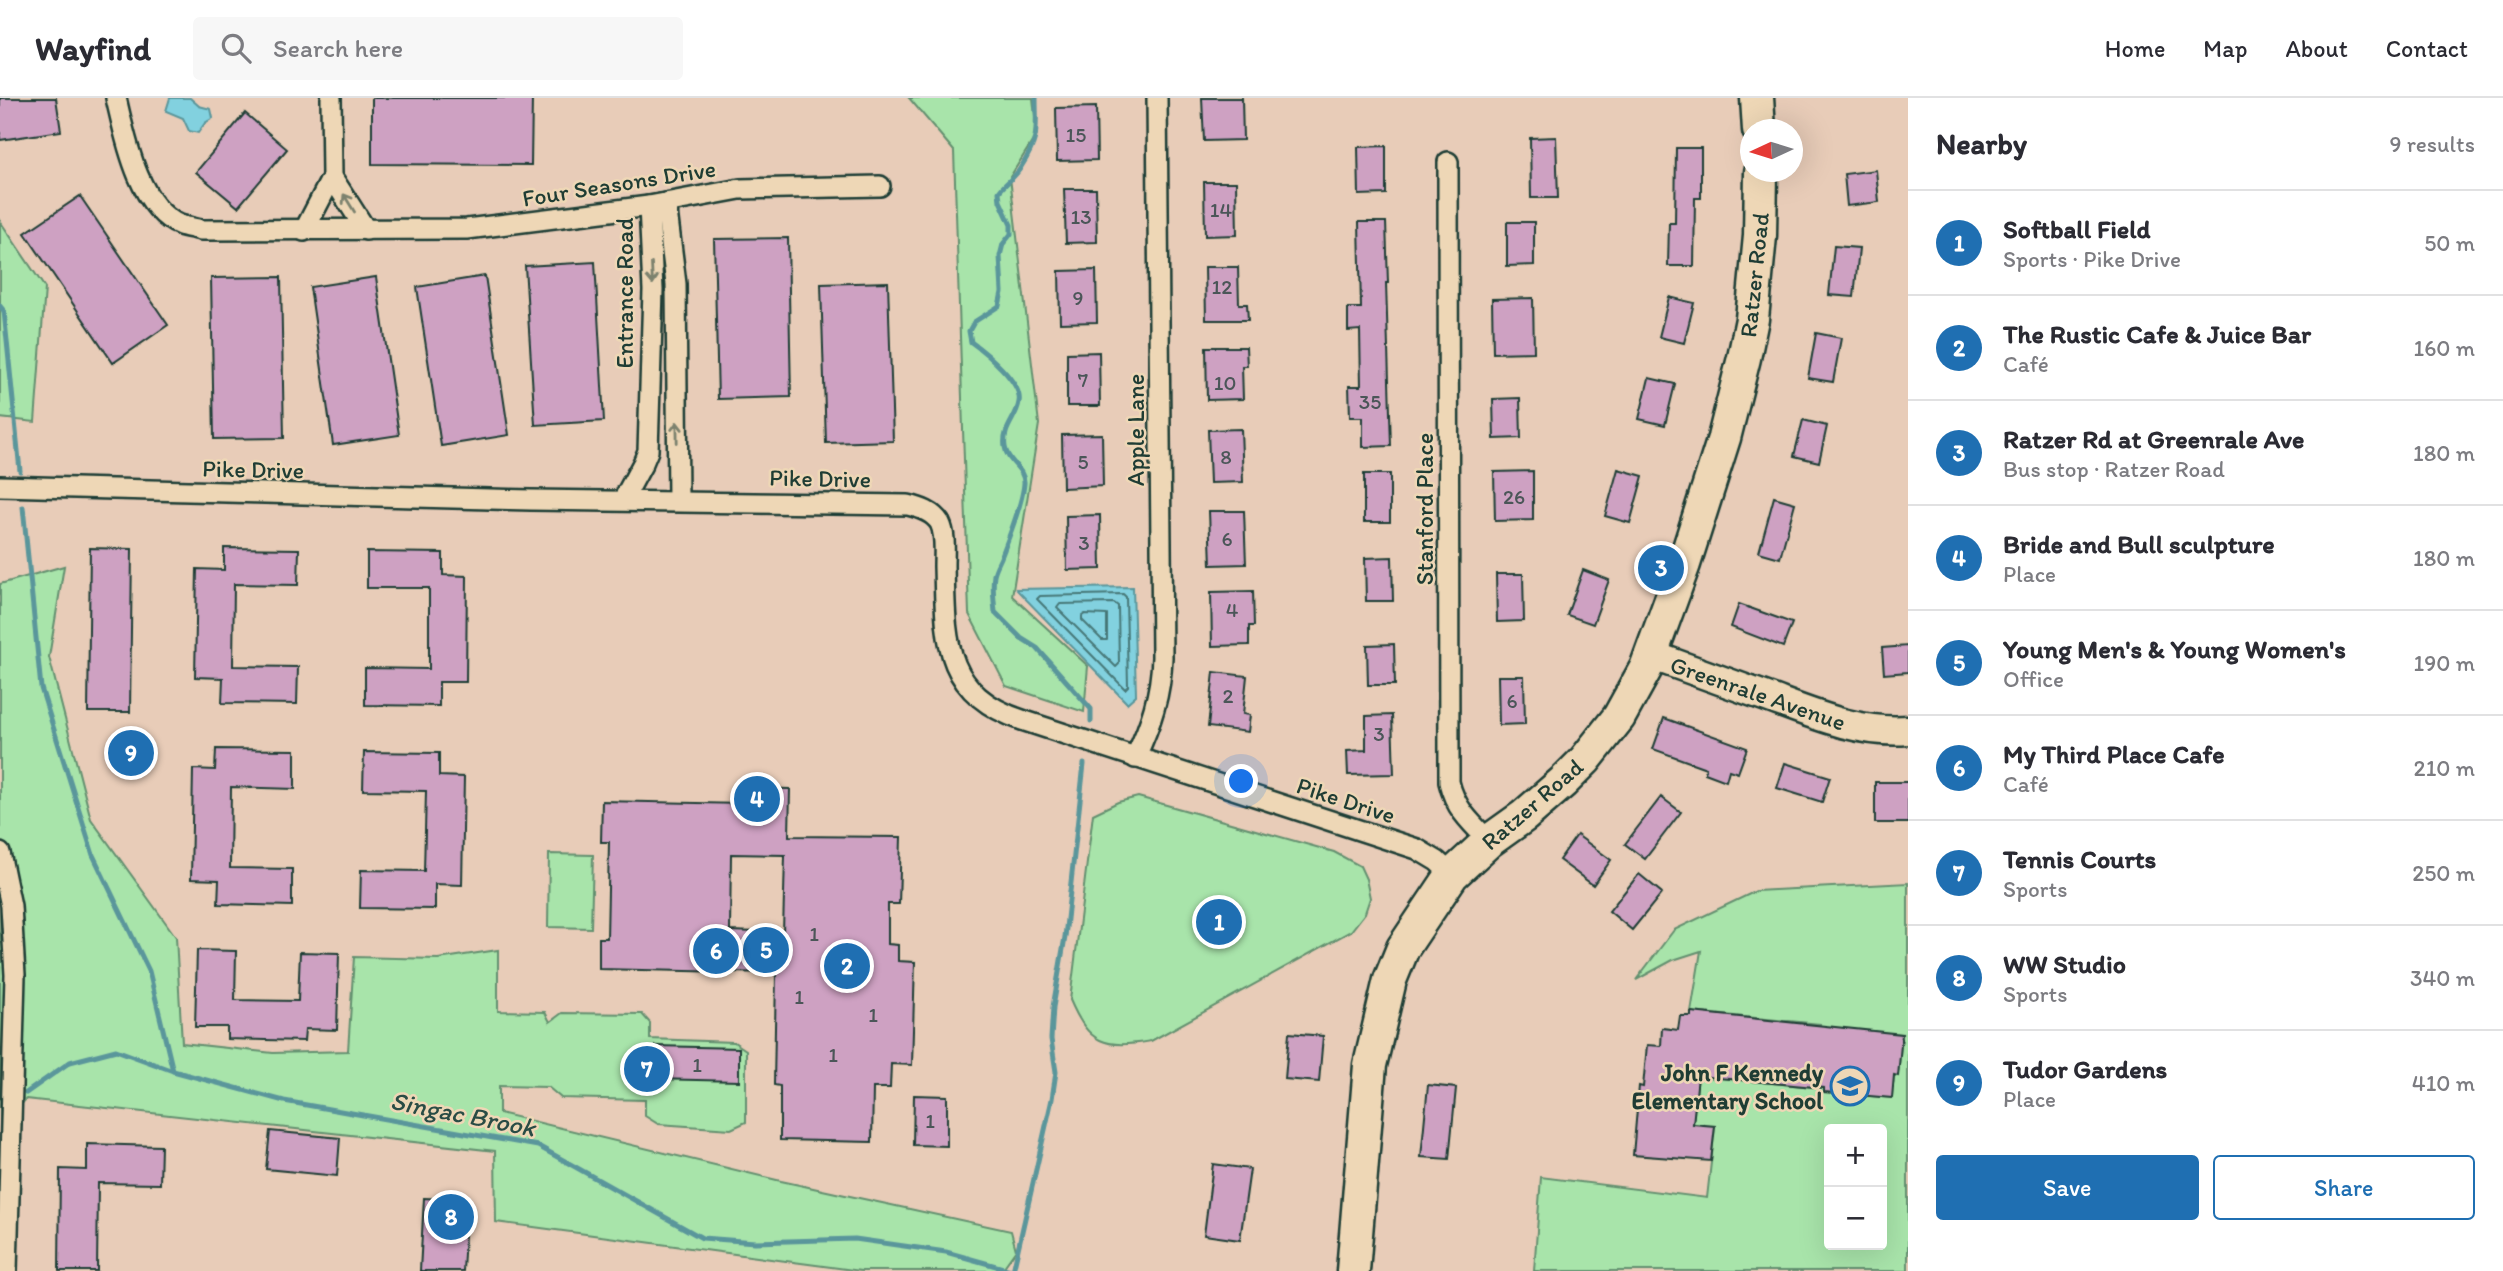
<!DOCTYPE html>
<html lang="en">
<head>
<meta charset="utf-8">
<style>
  body { margin:0; font-family:Itim,sans-serif; background:#f7f7f7; color:#2b2b33 }
  .controls { position:absolute; right:21px; bottom:21px; display:grid; overflow:hidden; border-radius:7px; box-shadow:0 7px 28px #0002 }
  .controls button { width:63px; height:63px; display:grid; place-items:center; padding:0; border:0; border-bottom:2px solid #e1e1e2; background:#fff; color:#2b2b33; font:35px sans-serif }
  .compass { position:absolute; left:1740px; top:21px; width:63px; height:63px; border-radius:50%; background:#fff; box-shadow:0 7px 28px #0002; rotate:266deg }
  .you { position:absolute; left:1242px; top:684px; width:24px; height:24px; margin:-18px; border:5px solid #fff; border-radius:50%; background:#1a73e8; box-shadow:0 0 0 10px #1a73e833 }
  .badge { display:grid; place-items:center; width:46px; height:46px; border-radius:50%; background:#1f6fb2; color:#fff; font-size:23px; font-weight:700 }
  .pin { position:absolute; translate:-50% -50%; border:4px solid #fff; box-shadow:0 2px 7px #0006 }
  .list { margin:0; padding:0; list-style:none }
  h2 { display:flex; justify-content:space-between; align-items:center; height:91px; margin:0; padding:0 28px; font-size:30px }
  h2 small { font-size:23px; font-weight:400; color:#7c7c81 }
  .list li { display:grid; grid-template-columns:46px 1fr auto; gap:21px; align-items:center; box-sizing:border-box; height:105px; padding:0 28px; border-top:2px solid #e1e1e2 }
  .list b { display:block; font-size:26px; white-space:nowrap }
  .list p { margin:0; font-size:23px; white-space:nowrap; color:#7c7c81 }
  .list em { font-size:23px; font-style:normal; color:#7c7c81 }
  .actions { display:flex; gap:14px; padding:21px 28px }
  .actions a { flex:1; padding:16px 0; border:2px solid #1f6fb2; border-radius:7px; text-align:center; font-size:24px; color:#1f6fb2 }
  .actions .main { background:#1f6fb2; color:#fff }
  .icon { flex:none; width:38px; height:38px; fill:none; stroke:currentColor; stroke-width:2; stroke-linecap:round; stroke-linejoin:round }
  .map { position:relative; flex:none; width:1908px; height:1173px; overflow:hidden }
  header { display:flex; align-items:center; gap:42px; box-sizing:border-box; height:98px; padding:0 35px; background:#fff; border-bottom:2px solid #e1e1e2 }
  header strong { font-size:33px }
  nav { display:flex; gap:38px; margin-inline-start:auto; font-size:24px }
  .search { width:490px; height:63px; background:#f7f7f7; display:flex; align-items:center; gap:18px; box-sizing:border-box; padding:0 24px; border-radius:7px; color:#7c7c81; font-size:26px }
  main { display:flex }
  aside { flex:1; background:#fff }
  .map>svg:first-child { display:block }
  .green { fill:#a8e4aa; stroke:#64906f; stroke-width:2; fill-rule:evenodd }
  .water { fill:#82d1df; stroke:#5a969b; stroke-width:2 }
  .lines { fill:none; stroke-linecap:round; stroke-linejoin:round }
  .shore { stroke:#477878; stroke-width:2 }
  .stream { stroke:#5a969b; stroke-width:5 }
  .building { fill:#cea1c2; stroke:#1f3d34; stroke-width:2; fill-rule:evenodd }
  .street-casing { stroke:#1f3d34; stroke-width:24 }
  .secondary-casing { stroke:#1f3d34; stroke-width:33 }
  .primary-casing { stroke:#1f3d34; stroke-width:37 }
  .street { stroke:#eed7b6; stroke-width:19 }
  .secondary { stroke:#eed7b6; stroke-width:28 }
  .primary { stroke:#eed7b6; stroke-width:32 }
  .oneway { stroke:#7c826e }
  .labels { text-anchor:middle; dominant-baseline:central; stroke-width:5; stroke-linejoin:round; paint-order:stroke }
  .number-label { font-size:21px; fill:#4b5658 }
  .street-label { font-size:24px; fill:#1f3d34; stroke:#eed7b6 }
  .poi-label { font-size:24px; font-weight:bold; fill:#1f3d34; stroke:#eed7b6; text-anchor:end }
  .water-label { font-size:26px; font-style:italic; fill:#294c45; stroke:#eed7b6 }
</style>
</head>
<body>
<header>
<strong>Wayfind</strong>
<div class="search"><svg class="icon" aria-label="search" viewBox="0 0 24 24"><circle cx="10" cy="10" r="6"/><path d="M15 15l6 6"/></svg>Search here</div>
<nav><a>Home</a><a>Map</a><a>About</a><a>Contact</a></nav>
</header>
<main>
<div class="map">
<svg width="1908" height="1173" viewBox="0 0 1908 1173">
  <rect width="100%" height="100%" fill="#e8ccb8"/>
  <filter id="ink" filterUnits="userSpaceOnUse"><feTurbulence type="fractalNoise" baseFrequency=".0143" numOctaves="2"/><feDisplacementMap in="SourceGraphic" scale="14" xChannelSelector="R" yChannelSelector="G"/><feConvolveMatrix kernelMatrix="1 2 1 2 8 2 1 2 1" color-interpolation-filters="sRGB"/></filter>
  <g filter="url(#ink)">
    <g class="green">
      <path d="M909,0H1033L1037,36L1010,79L1039,326L1012,498L1088,568L1084,614L1006,588L969,516L954,53Z"/>
      <path d="M0,123L45,190L35,324L0,320Z"/>
      <path d="M64,468L49,559L91,721L176,839L182,945L273,955L348,953L354,859L438,861L498,852V913L545,914L550,924L562,915L642,916L650,925V941L734,944L746,952V1024L731,1031L658,1026L645,1018V1002L561,1000L548,989L499,988V1015L781,1083L1011,1133L1016,1152L1001,1173H861L496,1124L495,1053L26,1001L0,1031V486Z"/>
      <path d="M1138,699L1334,754L1360,768L1366,781L1370,800L1365,815L1351,833L1151,943C1104,951 1089,946 1070,902L1093,716L1118,704Z"/>
      <path d="M549,756L593,757L591,830L548,829Z"/>
      <path d="M1908,785V1173H1534L1541,1079L1707,1100L1715,1029L1693,1026L1698,978L1824,990L1825,994L1892,1000L1894,977H1898L1902,936L1820,931V926L1691,914L1701,853L1673,862L1636,882L1674,832L1756,793ZM1829,1031H1882V1147H1829Z"/>
    </g>
    <g class="water">
      <path d="M170,0H190L199,8L211,11L213,20L205,25L198,35L189,33L183,20L166,13Z"/>
      <path d="M1133,489L1136,597L1127,605L1016,491Z"/>
    </g>
    <g class="lines">
      <g class="shore">
        <path d="M1123,496L1126,499L1128,588L1125,591L1037,501L1040,498Z"/>
        <path d="M1114,505L1118,508L1119,566L1116,569L1057,510L1060,506Z"/>
        <path d="M1085,516L1107,517V542H1102L1082,522V518Z"/>
      </g>
      <g class="stream">
        <path d="M1036,0C1036,32 1040,40 1021,69C1016,79 1005,85 999,94L1000,103L1011,127V136L1003,146L1000,158L1002,194L999,208L974,224L969,233L971,244C985,254 1023,285 1019,304C1017,320 1002,330 1005,349C1007,364 1025,371 1024,385C1023,404 1009,439 1002,457C1000,463 995,470 994,477C992,489 994,502 995,514L1021,540L1037,550L1091,611V623"/>
        <path d="M0,208L4,213L20,373"/>
        <path d="M23,409L41,590L93,757L149,873L173,973"/>
        <path d="M26,995L70,964L116,952L173,973L284,1003L538,1048L702,1140L755,1144L855,1141L946,1154L1014,1173"/>
        <path d="M1013,1173L1052,1001L1056,974L1051,941L1053,909L1065,839L1084,666"/>
      </g>
    </g>
    <g class="building">
      <path d="M0,0H56L61,33L0,42Z"/>
      <path d="M372,0H532L531,67L372,66Z"/>
      <path d="M1202,0H1242L1243,42L1204,43Z"/>
      <path d="M1096,9L1097,62L1057,63L1056,10Z"/>
      <path d="M245,15L287,51L238,109L196,74Z"/>
      <path d="M1556,39L1558,100H1531L1530,40Z"/>
      <path d="M1386,48V96L1359,97L1358,49Z"/>
      <path d="M1676,50H1701V100H1695L1694,168H1668L1669,125H1675Z"/>
      <path d="M1876,72L1879,104L1847,108L1844,76Z"/>
      <path d="M1204,84H1236L1237,137L1205,138Z"/>
      <path d="M1064,91H1096L1097,144L1066,145Z"/>
      <path d="M80,98L168,227L113,265L25,135Z"/>
      <path d="M1359,124H1386L1388,185H1386L1391,348L1363,349V319H1350L1349,288H1361L1360,232L1348,233V210H1361Z"/>
      <path d="M1507,124H1534V167L1507,168Z"/>
      <path d="M788,140L791,299L718,301L714,141Z"/>
      <path d="M1834,148L1859,150L1854,199L1829,197Z"/>
      <path d="M595,164L604,323L535,327L525,168Z"/>
      <path d="M1205,169H1238L1239,206H1247L1248,222H1206Z"/>
      <path d="M1096,172L1097,224L1060,225L1059,173Z"/>
      <path d="M485,178L509,337L441,348L417,189Z"/>
      <path d="M281,179L284,340L214,341L211,180Z"/>
      <path d="M376,179L399,337L333,347L310,189Z"/>
      <path d="M888,184L893,343L826,345L821,186Z"/>
      <path d="M1669,199L1694,205L1684,245L1659,239Z"/>
      <path d="M1533,200L1534,254L1493,255L1492,201Z"/>
      <path d="M1816,235L1841,240L1833,284L1808,280Z"/>
      <path d="M1206,249H1246L1247,268H1242L1243,301L1207,302Z"/>
      <path d="M1099,254L1100,308H1067V255Z"/>
      <path d="M1649,280L1675,286L1665,327L1639,321Z"/>
      <path d="M1520,300L1521,340L1494,341L1493,301Z"/>
      <path d="M1803,322L1827,328L1819,364L1794,358Z"/>
      <path d="M1241,331L1243,384L1210,385L1208,332Z"/>
      <path d="M1102,336L1103,388L1063,390L1062,337Z"/>
      <path d="M1618,371L1643,378L1630,425L1605,418Z"/>
      <path d="M1533,373V422L1495,423L1494,374Z"/>
      <rect x="1364" y="376" width="26" height="48"/>
      <path d="M1774,399L1795,405L1780,460L1759,454Z"/>
      <path d="M1209,413H1244L1246,466L1211,467Z"/>
      <path d="M1100,417L1101,471L1067,472L1066,418Z"/>
      <path d="M90,450L132,451L130,614H88Z"/>
      <path d="M224,450L299,451L298,487L234,486L233,568L298,569L297,606L222,605L223,580L195,579L197,471L224,472Z"/>
      <path d="M367,454L443,455V477L467,478L466,584H439V608L365,607V570L429,571V490H367Z"/>
      <path d="M1392,459L1393,503H1366L1365,460Z"/>
      <path d="M1583,472L1609,482L1593,526L1567,517Z"/>
      <path d="M1496,476H1523L1524,523L1497,524Z"/>
      <path d="M1253,493L1254,528H1249V547L1212,548L1211,494Z"/>
      <path d="M1739,506L1792,525L1783,549L1731,529Z"/>
      <path d="M1394,546L1395,587H1368L1367,547Z"/>
      <path d="M1908,548V574L1884,576L1882,550Z"/>
      <path d="M1214,574L1247,578L1243,616L1250,617L1248,634L1208,629Z"/>
      <path d="M1498,578H1524L1525,626L1499,627Z"/>
      <path d="M1392,617L1394,676L1348,677L1347,653L1366,652V618Z"/>
      <path d="M1664,620L1747,650L1738,675L1729,672L1726,683L1705,675L1706,670L1653,651Z"/>
      <rect x="119" y="638" width="24" height="34"/>
      <path d="M216,651L295,652V691L231,689L230,770L292,771V808L218,806L219,782L191,781L193,671L215,672Z"/>
      <path d="M364,654L439,655V678L464,679L462,787L435,786V811L360,810L361,772L424,773L426,693L363,692Z"/>
      <path d="M1785,665L1830,679L1822,704L1777,690Z"/>
      <rect x="1875" y="684" width="33" height="41"/>
      <path d="M743,690L790,691L789,738L901,739L899,806H888V846L898,847V863L915,864L912,967L891,966L890,990H873L872,1044L780,1042V988L774,987L776,875L599,871V840H607L609,744H601L602,703L743,706ZM731,756L785,757L783,835L730,833Z"/>
      <path d="M1661,699L1681,714L1645,761L1625,746Z"/>
      <path d="M1577,737L1611,762L1593,787L1559,762Z"/>
      <path d="M1639,776L1662,795L1632,832L1609,813Z"/>
      <path d="M197,852L236,853L235,902L298,903L300,854L339,855L337,932L305,931L304,943L227,941V929H195Z"/>
      <path d="M1691,914L1902,936L1898,978L1894,977L1892,1000L1824,994V990L1698,978L1693,1026L1715,1028L1711,1063L1633,1057L1639,988L1643,989L1647,947L1661,948L1662,930L1678,932L1680,918H1691Z"/>
      <path d="M1289,935L1323,938L1319,984L1285,981Z"/>
      <path d="M655,948L739,950V983L654,981Z"/>
      <path d="M1428,987L1456,990L1449,1061L1421,1059Z"/>
      <path d="M914,997L947,998V1048L913,1047Z"/>
      <path d="M270,1033L340,1040L337,1078L266,1071Z"/>
      <path d="M87,1046L161,1048L160,1086L98,1085L97,1173H59L60,1071L87,1072Z"/>
      <path d="M1213,1066L1250,1071L1240,1142L1204,1137Z"/>
      <path d="M424,1100L467,1102L463,1173H420Z"/>
    </g>
    <g class="lines">
      <defs>
        <g id="street">
          <path d="M116,0C125,38 138,110 180,127C186,129 194,130 201,132L467,131L649,108L740,91L880,88"/>
          <path d="M1448,64L1449,684C1455,710 1470,724 1489,743"/>
          <path d="M332,79L366,132"/>
          <path d="M666,105L676,186L678,402"/>
          <path d="M304,133L332,79L331,0"/>
          <path d="M0,388L531,402L908,407C921,410 933,414 940,425C946,437 944,454 944,468C946,538 941,595 1022,622L1417,751L1437,763L1452,777"/>
          <path d="M623,402L643,365L648,353L653,192L649,108"/>
          <path d="M1135,660C1151,626 1161,596 1162,559L1157,0"/>
          <path d="M0,755L11,808L15,877L7,1173"/>
        </g>
        <path id="secondary" d="M1651,557C1690,571 1728,585 1767,599C1813,616 1859,636 1908,632"/>
        <g id="primary">
          <path d="M1757,0L1759,32"/>
          <path d="M1353,1173L1370,967L1390,882L1403,850L1452,777L1489,743L1524,718L1563,684L1585,662L1619,619L1646,570L1684,466L1724,340L1744,260L1752,221L1760,138L1761,74"/>
        </g>
      </defs>
      <use href="#street" class="street-casing"/>
      <use href="#secondary" class="secondary-casing"/>
      <use href="#primary" class="primary-casing"/>
      <use href="#street" class="street"/>
      <use href="#secondary" class="secondary"/>
      <use href="#primary" class="primary"/>
    </g>
    <defs><path id="oneway-shaft" d="M-6 0H5M1.5-3L5.5 0L1.5 3" fill="none" stroke-width="1.6" stroke-linecap="round" stroke-linejoin="round" transform="scale(1.75)"/></defs>
    <g class="oneway">
      <use href="#oneway-shaft" transform="translate(349 105) rotate(-122)"/>
      <use href="#oneway-shaft" transform="translate(652 176) rotate(87)"/>
      <use href="#oneway-shaft" transform="translate(677 334) rotate(-91)"/>
    </g>
  </g>
  <defs>
    <symbol id="school-ring" viewBox="-11 -11 22 22"><circle r="9.5" fill="#eed7b6" stroke="#1f6fb2" stroke-width="1.5"/><path d="M0-5L7-2L0 1L-7-2ZM-4 1L0 2.5L4 1V4Q0 6-4 4Z" fill="#1f6fb2"/></symbol>
  </defs>
  <g fill-rule="evenodd">
    <use href="#school-ring" x="1828" y="966" width="44" height="44"/>
  </g>
  <g class="labels">
    <g class="number-label">
      <text x="1076" y="36">15</text>
      <text x="1221" y="111">14</text>
      <text x="1081" y="118">13</text>
      <text x="1222" y="188">12</text>
      <text x="1078" y="199">9</text>
      <text x="1083" y="281">7</text>
      <text x="1225" y="284">10</text>
      <text x="1370" y="303">35</text>
      <text x="1226" y="358">8</text>
      <text x="1083" y="363">5</text>
      <text x="1514" y="398">26</text>
      <text x="1227" y="440">6</text>
      <text x="1084" y="444">3</text>
      <text x="1232" y="511">4</text>
      <text x="1228" y="597">2</text>
      <text x="1512" y="602">6</text>
      <text x="1379" y="635">3</text>
      <text x="814" y="835">1</text>
      <text x="799" y="898">1</text>
      <text x="873" y="916">1</text>
      <text x="833" y="956">1</text>
      <text x="697" y="966">1</text>
      <text x="930" y="1022">1</text>
    </g>
    <g class="street-label">
      <text transform="translate(619 85) rotate(-9)">Four Seasons Drive</text>
      <text transform="translate(1754 177) rotate(-84)">Ratzer Road</text>
      <text transform="translate(624 195) rotate(-90)">Entrance Road</text>
      <text transform="translate(1135 332) rotate(-90)">Apple Lane</text>
      <text transform="translate(253 371) rotate(1)">Pike Drive</text>
      <text transform="translate(820 380) rotate(1)">Pike Drive</text>
      <text transform="translate(1424 411) rotate(-90)">Stanford Place</text>
      <text transform="translate(1758 595) rotate(19)">Greenrale Avenue</text>
      <text transform="translate(1346 702) rotate(18)">Pike Drive</text>
      <text transform="translate(1532 706) rotate(-41)">Ratzer Road</text>
    </g>
    <g class="poi-label">
      <text x="1823" y="974">John F Kennedy<tspan x="1823" dy="28">Elementary School</tspan></text>
    </g>
    <g class="water-label">
      <text transform="translate(463 1016) rotate(11)">Singac Brook</text>
    </g>
  </g>
</svg>
<div class="controls">
<button>+</button>
<button>−</button>
</div>
<svg class="compass" viewBox="-18 -18 36 36"><path d="M0-13l5 13h-10z" fill="#e53935"/><path d="M0 13l5-13h-10z" fill="#7c7c81"/></svg>
<div class="you"></div>
<div class="pin badge" style="left:1219px;top:824px">1</div>
<div class="pin badge" style="left:847px;top:868px">2</div>
<div class="pin badge" style="left:1661px;top:470px">3</div>
<div class="pin badge" style="left:757px;top:701px">4</div>
<div class="pin badge" style="left:766px;top:852px">5</div>
<div class="pin badge" style="left:716px;top:853px">6</div>
<div class="pin badge" style="left:647px;top:971px">7</div>
<div class="pin badge" style="left:451px;top:1119px">8</div>
<div class="pin badge" style="left:131px;top:655px">9</div>
</div>
<aside>
<h2>Nearby<small>9 results</small></h2>
<ul class="list">
<li><span class="badge">1</span><div><b>Softball Field</b><p>Sports · Pike Drive</p></div><em>50 m</em></li>
<li><span class="badge">2</span><div><b>The Rustic Cafe &amp; Juice Bar</b><p>Café</p></div><em>160 m</em></li>
<li><span class="badge">3</span><div><b>Ratzer Rd at Greenrale Ave</b><p>Bus stop · Ratzer Road</p></div><em>180 m</em></li>
<li><span class="badge">4</span><div><b>Bride and Bull sculpture</b><p>Place</p></div><em>180 m</em></li>
<li><span class="badge">5</span><div><b>Young Men's &amp; Young Women's</b><p>Office</p></div><em>190 m</em></li>
<li><span class="badge">6</span><div><b>My Third Place Cafe</b><p>Café</p></div><em>210 m</em></li>
<li><span class="badge">7</span><div><b>Tennis Courts</b><p>Sports</p></div><em>250 m</em></li>
<li><span class="badge">8</span><div><b>WW Studio</b><p>Sports</p></div><em>340 m</em></li>
<li><span class="badge">9</span><div><b>Tudor Gardens</b><p>Place</p></div><em>410 m</em></li>
</ul>
<div class="actions"><a class="main">Save</a><a>Share</a></div>
</aside>
</main>
</body>
</html>
